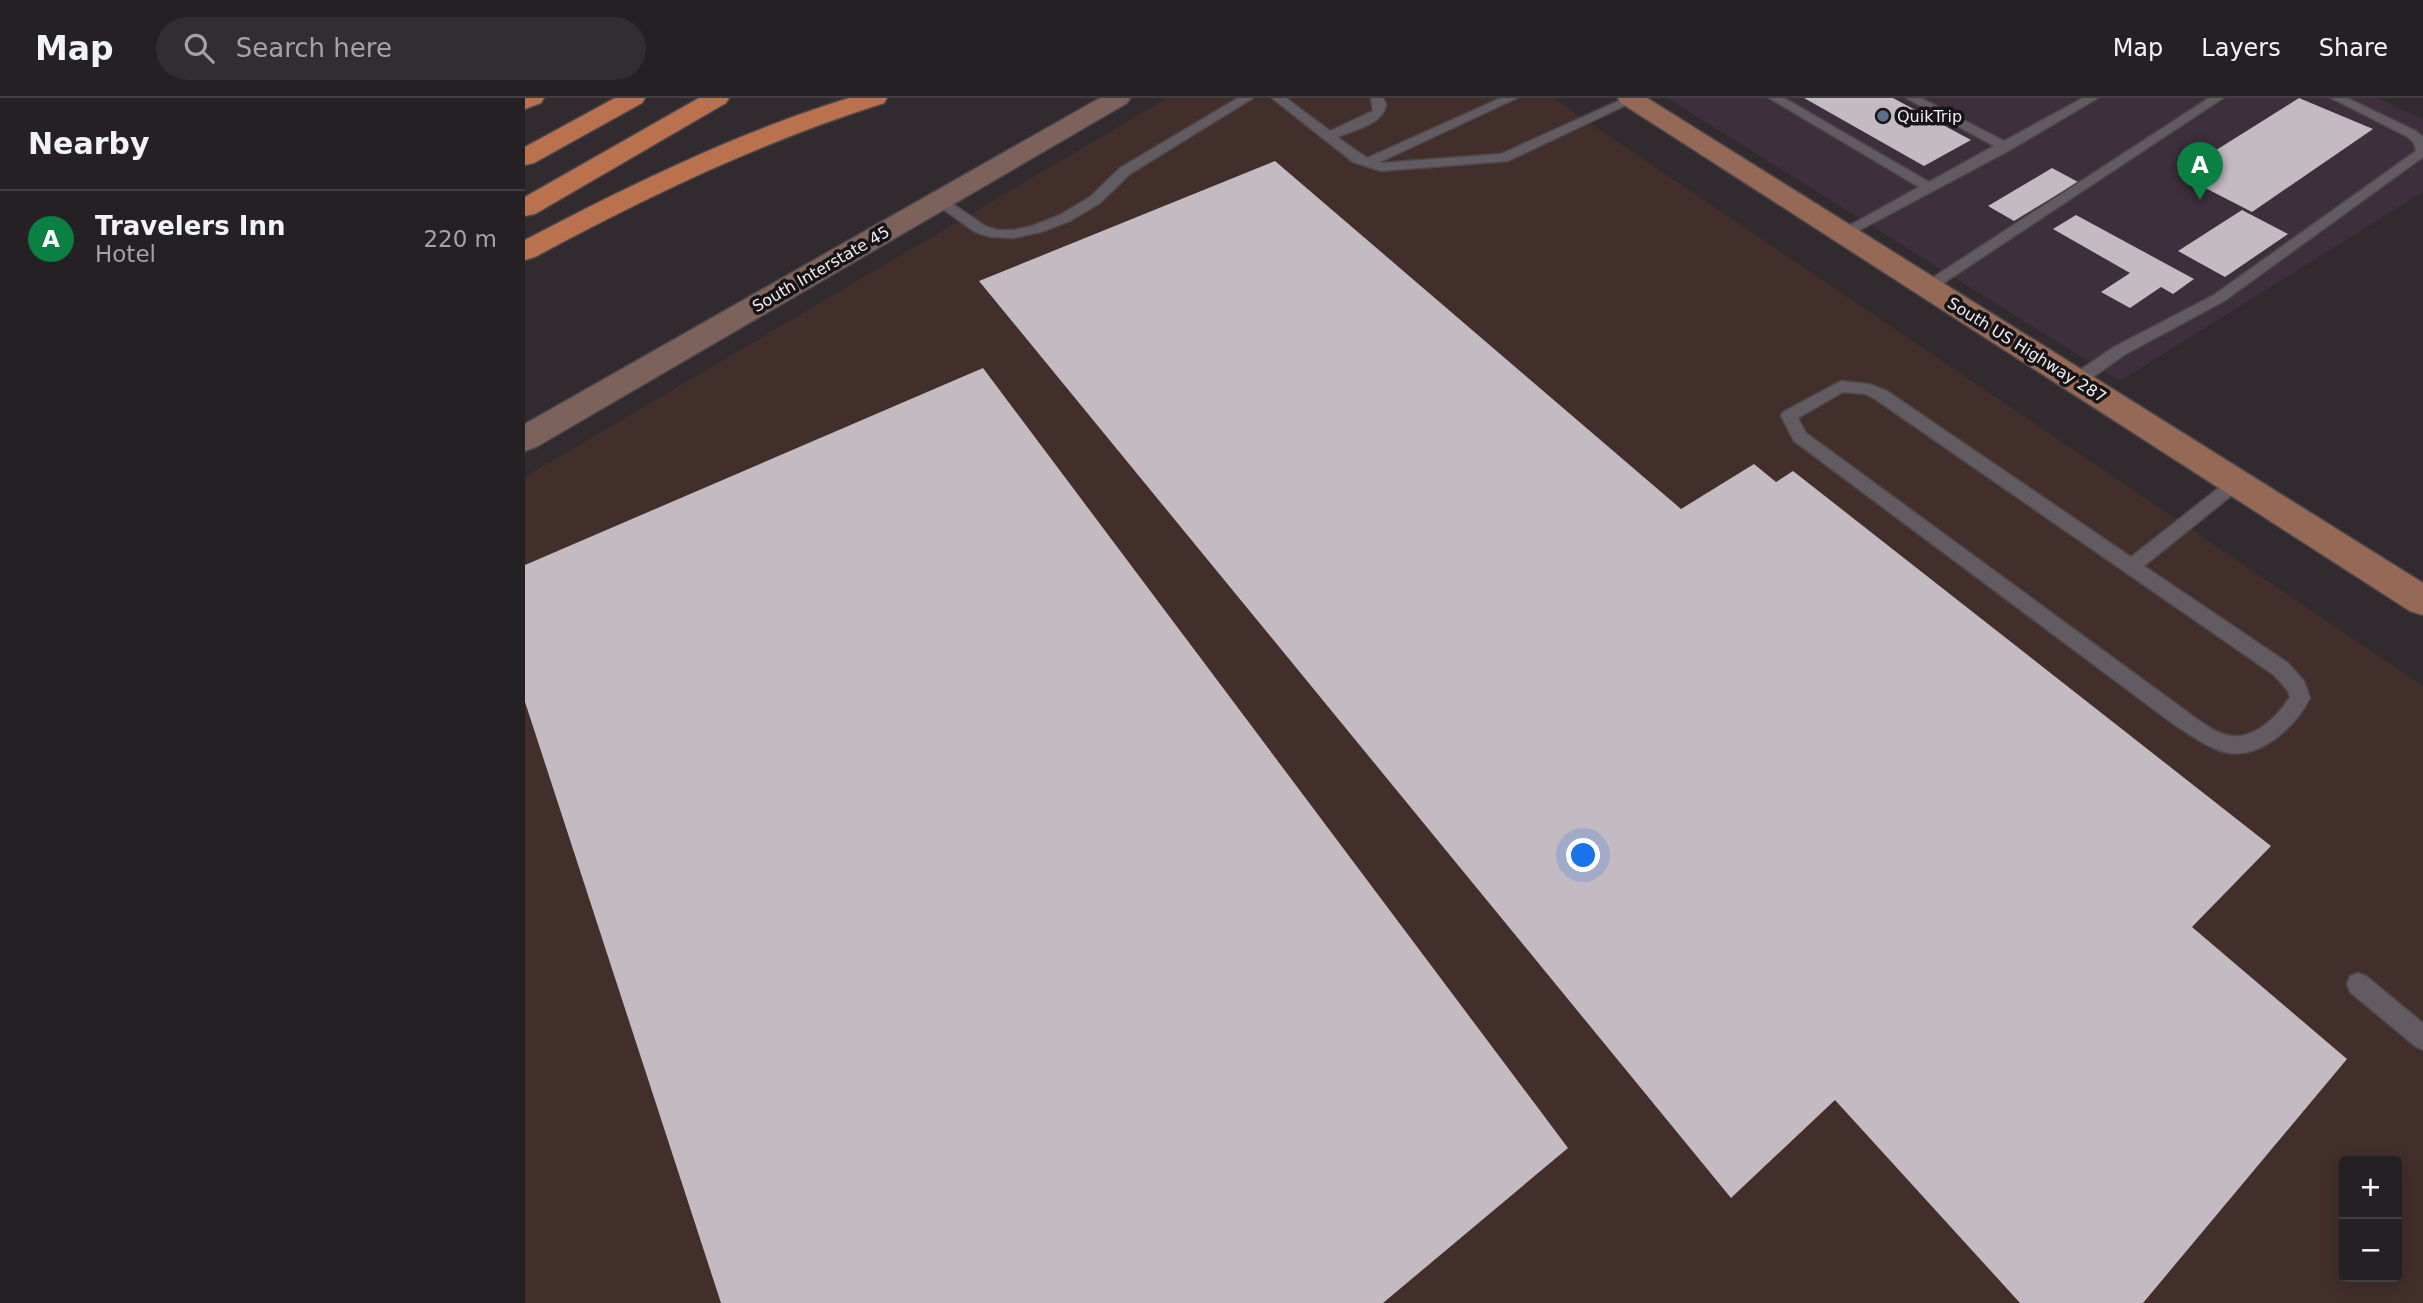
<!DOCTYPE html>
<html lang="en">
<head>
<meta charset="utf-8">
<style>
  body { margin:0; font-family:"DejaVu Sans",sans-serif; background:#312d31; color:#f1f3f6 }
  .controls { position:absolute; right:21px; bottom:21px; display:grid; overflow:hidden; border-radius:7px; box-shadow:0 4px 18px #0003 }
  .controls button { width:63px; height:63px; display:grid; place-items:center; padding:0; border:0; border-bottom:2px solid #423e41; background:#252024; color:#f1f3f6; font:35px sans-serif }
  .you { position:absolute; left:1059px; top:758px; width:24px; height:24px; margin:-18px; border:5px solid #fff; border-radius:50%; background:#1a73e8; box-shadow:0 0 0 10px #1a73e833 }
  .badge { display:grid; place-items:center; width:46px; height:46px; border-radius:50%; background:#0b8043; color:#fff; font-size:23px; font-weight:700 }
  .pin { position:absolute; translate:-50% -58px; filter:drop-shadow(0 2px 4px #0008) }
  .pin::after { content:''; position:absolute; top:37px; width:24px; height:21px; background:inherit; clip-path:polygon(0 0,100% 0,50% 100%) }
  .list { margin:0; padding:0; list-style:none }
  h2 { display:flex; justify-content:space-between; align-items:center; height:91px; margin:0; padding:0 28px; font-size:30px }
  h2 small { font-size:23px; font-weight:400; color:#a3a3a6 }
  .list li { display:grid; grid-template-columns:46px 1fr auto; gap:21px; align-items:center; box-sizing:border-box; height:98px; padding:0 28px; border-top:2px solid #423e41 }
  .list b { display:block; font-size:26px; white-space:nowrap }
  .list p { margin:0; font-size:23px; white-space:nowrap; color:#a3a3a6 }
  .list em { font-size:23px; font-style:normal; color:#a3a3a6 }
  .icon { flex:none; width:38px; height:38px; fill:none; stroke:currentColor; stroke-width:2; stroke-linecap:round; stroke-linejoin:round }
  .map { position:relative; flex:none; width:1898px; height:1205px; overflow:hidden }
  header { display:flex; align-items:center; gap:42px; box-sizing:border-box; height:98px; padding:0 35px; background:#252024; border-bottom:2px solid #423e41 }
  header strong { font-size:33px }
  nav { display:flex; gap:38px; margin-inline-start:auto; font-size:24px }
  .search { width:490px; height:63px; background:#312d31; display:flex; align-items:center; gap:18px; box-sizing:border-box; padding:0 24px; border-radius:38px; color:#a3a3a6; font-size:26px }
  main { display:flex }
  aside { flex:1; background:#252024 }
  .map>svg:first-child { display:block }
  .commercial { fill:#3d2f3c }
  .industrial { fill:#422f2b; fill-rule:evenodd }
  .building { fill:#c3bac2 }
  .lines { fill:none; stroke-linecap:round; stroke-linejoin:round }
  .lane-casing { stroke:#4d474c; stroke-width:3 }
  .secondary-casing { stroke:#4d474c; stroke-width:3 }
  .primary-casing { stroke:#4d474c; stroke-width:3 }
  .highway-casing { stroke:#4d474c; stroke-width:3 }
  .lane { fill:#625b61; fill-rule:evenodd }
  .secondary { fill:#7c625b; fill-rule:evenodd }
  .primary { fill:#966856; fill-rule:evenodd }
  .highway { fill:#b9714e; fill-rule:evenodd }
  .service-dot { fill:#5c6f8a; stroke:#171417; stroke-width:2.5 }
  .labels { text-anchor:middle; dominant-baseline:central; stroke-width:7; stroke-linejoin:round; paint-order:stroke }
  .far-poi-label { font-size:16px; fill:#f1ecf0; stroke:#171417; text-anchor:start }
  .far-street-label { font-size:16px; fill:#f1ecf0; stroke:#171417 }
</style>
</head>
<body>
<header>
<strong>Map</strong>
<div class="search"><svg class="icon" aria-label="search" viewBox="0 0 24 24"><circle cx="10" cy="10" r="6"/><path d="M15 15l6 6"/></svg>Search here</div>
<nav><a>Map</a><a>Layers</a><a>Share</a></nav>
</header>
<main>
<aside>
<h2>Nearby<small></small></h2>
<ul class="list">
<li><span class="badge">A</span><div><b>Travelers Inn</b><p>Hotel</p></div><em>220 m</em></li>
</ul>
</aside>
<div class="map">
<svg width="1898" height="1205" viewBox="0 0 1898 1205">
  <rect width="100%" height="100%" fill="#312b30"/>
  <path class="commercial" d="M1142,0H1852L1898,21V94L1595,283Z"/>
  <path class="industrial" d="M642,0H1028L1898,588V1205H0V379ZM1819,1063H1872V1179H1819Z"/>
  <g class="building">
    <path d="M1279,0H1368L1446,42L1399,68Z"/>
    <path d="M1774,0L1848,31L1727,114L1653,76Z"/>
    <path d="M750,63L1156,411L1229,366L1251,384L1268,373L1746,748L1667,829L1822,961L1618,1205H1495L1310,1002L1206,1100L454,183Z"/>
    <path d="M1527,70L1553,84L1489,123L1463,108Z"/>
    <path d="M1717,112L1763,136L1700,179L1653,153Z"/>
    <path d="M1551,117L1669,181L1648,196L1636,189L1605,210L1576,194L1605,175L1528,131Z"/>
    <path d="M458,270L1043,1050L858,1205H196L0,604V467Z"/>
  </g>
  <g class="lines">
    <defs>
      <g id="lane">
        <path d="M713,0H728L605,76L575,105L545,123L516,134L489,140L466,139L450,134L407,103L414,99L419,100L460,128L472,132H489L507,128L535,117L565,99L595,70Z"/>
        <path d="M747,0H761L805,33L848,13L846,0H858L861,6C859,26 829,32 812,39L842,60L976,0H992L855,64L857,65L976,56L1100,0H1116L983,63L856,73L828,64Z"/>
        <path d="M1244,0H1259L1404,84L1469,48L1381,0H1396L1479,43L1558,0H1573L1485,52L1318,141L1311,137L1313,134L1394,89Z"/>
        <path d="M1684,0H1698L1408,192H1398L1396,189L1398,186Z"/>
        <path d="M1806,0H1822L1891,33L1898,39V59L1699,203L1599,257L1557,287H1545L1543,283L1545,279L1589,249L1689,197L1891,53L1889,45L1883,39Z"/>
        <path d="M1316,283L1344,286L1362,293L1606,459L1705,381H1717L1719,385L1717,389L1619,468L1763,565L1779,583L1785,600C1770,629 1734,663 1699,654C1681,649 1666,637 1651,628L1269,343L1256,318L1258,314ZM1318,294L1341,296L1350,301L1749,577L1763,593L1765,599C1752,620 1725,646 1698,636C1686,632 1675,623 1665,616L1281,335L1273,320Z"/>
        <path d="M1833,875L1841,878L1898,925V952L1890,948L1825,894L1822,886L1825,878Z"/>
      </g>
      <path id="secondary" d="M575,0H605L602,5L11,349L0,353V326Z"/>
      <path id="primary" d="M1093,0H1122L1898,485V517L1885,513L1096,5Z"/>
      <g id="highway">
        <path d="M0,0H19L16,5L0,11Z"/>
        <path d="M90,0H120L117,5L9,65L0,67V49Z"/>
        <path d="M174,0H204L201,5L10,116L0,118V99Z"/>
        <path d="M324,0H362L359,5C236,44 123,98 10,159L0,162V142C105,87 211,35 324,0Z"/>
      </g>
    </defs>
    <use href="#lane" class="lane-casing"/>
    <use href="#secondary" class="secondary-casing"/>
    <use href="#primary" class="primary-casing"/>
    <use href="#highway" class="highway-casing"/>
    <use href="#lane" class="lane"/>
    <use href="#secondary" class="secondary"/>
    <use href="#primary" class="primary"/>
    <use href="#highway" class="highway"/>
  </g>
  <circle class="service-dot" cx="1358" cy="18" r="7"/>
  <g class="labels">
    <g class="far-poi-label">
      <text x="1372" y="18">QuikTrip</text>
    </g>
    <g class="far-street-label">
      <text transform="translate(296 171) rotate(-30)">South Interstate 45</text>
      <text transform="translate(1502 252) rotate(32)">South US Highway 287</text>
    </g>
  </g>
</svg>
<div class="controls">
<button>+</button>
<button>−</button>
</div>
<div class="you"></div>
<div class="pin badge" style="left:1675px;top:102px">A</div>
</div>
</main>
</body>
</html>
